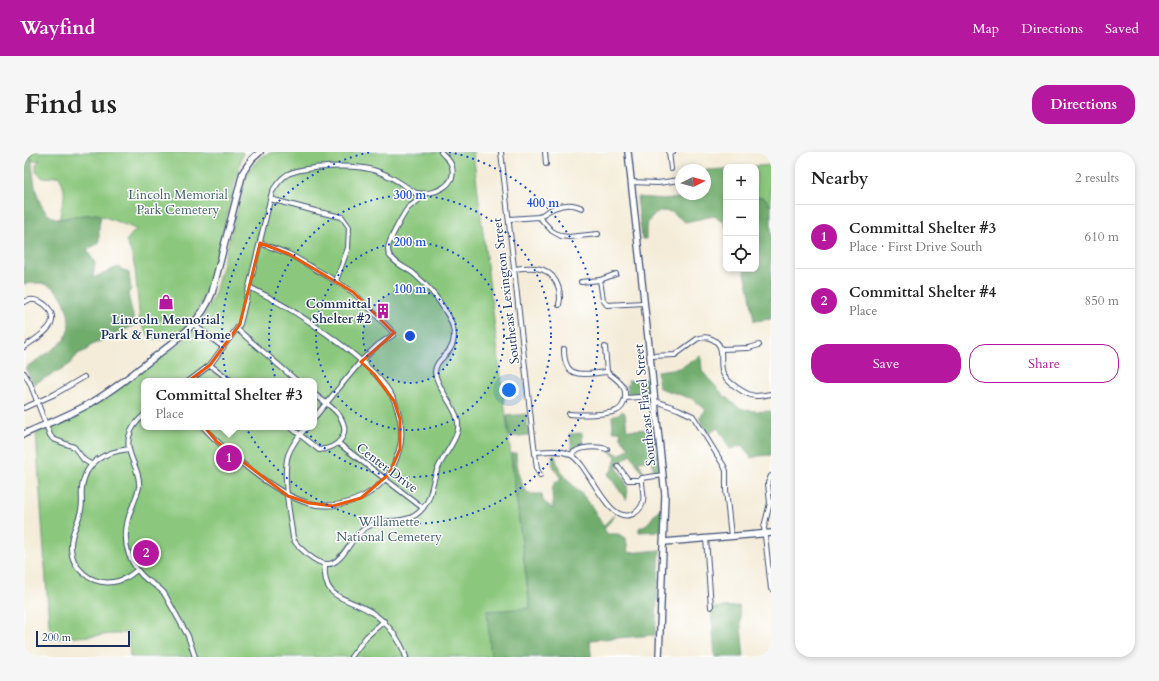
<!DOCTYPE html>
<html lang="en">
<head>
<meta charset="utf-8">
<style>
  body { margin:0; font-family:Cardo,serif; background:#f6f6f6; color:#222 }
  .controls { position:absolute; right:12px; top:12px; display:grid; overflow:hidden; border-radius:8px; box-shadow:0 2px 6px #0003 }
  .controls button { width:36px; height:36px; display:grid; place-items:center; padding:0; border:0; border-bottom:1px solid #e0e0e0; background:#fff; color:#222; font:20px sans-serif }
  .compass { position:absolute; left:651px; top:12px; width:36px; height:36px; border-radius:50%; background:#fff; box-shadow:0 2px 6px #0003; rotate:85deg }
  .scale { position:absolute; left:12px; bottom:10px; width:94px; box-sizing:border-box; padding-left:4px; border:2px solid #1b2f5e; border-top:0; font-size:11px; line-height:14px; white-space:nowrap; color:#1b2f5e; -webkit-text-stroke:3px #fff; paint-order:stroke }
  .you { position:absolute; left:485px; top:238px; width:14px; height:14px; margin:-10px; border:3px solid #fff; border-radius:50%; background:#1a73e8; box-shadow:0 0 0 6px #1a73e833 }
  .badge { display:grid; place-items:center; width:26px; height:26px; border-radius:50%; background:#b5179e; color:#fff; font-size:13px; font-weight:700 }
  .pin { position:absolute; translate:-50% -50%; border:2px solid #fff; box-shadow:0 1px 4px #0006 }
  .popup { position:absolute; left:117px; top:226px; width:176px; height:52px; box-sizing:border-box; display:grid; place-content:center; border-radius:8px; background:#fff; filter:drop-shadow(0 1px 3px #0005); font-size:13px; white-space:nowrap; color:#767676 }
  .popup b { font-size:15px; color:#222 }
  .popup::after { content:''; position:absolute; left:50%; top:100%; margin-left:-8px; border:8px solid transparent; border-top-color:#fff }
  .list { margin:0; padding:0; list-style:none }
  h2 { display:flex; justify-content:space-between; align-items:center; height:52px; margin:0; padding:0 16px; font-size:17px }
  h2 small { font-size:13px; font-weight:400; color:#767676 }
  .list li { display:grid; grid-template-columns:26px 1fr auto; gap:12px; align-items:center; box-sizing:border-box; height:64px; padding:0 16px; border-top:1px solid #e0e0e0 }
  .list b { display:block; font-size:15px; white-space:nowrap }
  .list p { margin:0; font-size:13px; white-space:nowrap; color:#767676 }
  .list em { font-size:13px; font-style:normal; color:#767676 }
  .actions { display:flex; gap:8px; padding:12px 16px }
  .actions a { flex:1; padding:9px 0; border:1px solid #b5179e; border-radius:16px; text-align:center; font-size:14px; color:#b5179e }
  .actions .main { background:#b5179e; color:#fff }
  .icon { flex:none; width:22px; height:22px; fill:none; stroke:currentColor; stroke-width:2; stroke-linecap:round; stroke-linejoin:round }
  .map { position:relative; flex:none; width:747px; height:505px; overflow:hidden; border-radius:16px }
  header { display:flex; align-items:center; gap:24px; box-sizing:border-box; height:56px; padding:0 20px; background:#b5179e; color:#fff }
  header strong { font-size:19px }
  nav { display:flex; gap:22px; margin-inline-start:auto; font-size:14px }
  .intro { display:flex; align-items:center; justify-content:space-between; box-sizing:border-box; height:96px; padding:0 24px }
  h1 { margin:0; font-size:28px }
  .button { padding:10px 18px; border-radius:16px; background:#b5179e; color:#fff; font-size:14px; font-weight:700 }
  main { display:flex; gap:24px; padding:0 24px }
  aside { flex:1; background:#fff; border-radius:16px; box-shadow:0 2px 6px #0003 }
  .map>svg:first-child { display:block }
  .green { fill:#8bc77d; stroke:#537b6e; fill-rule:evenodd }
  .forest { fill:#70ac6c; stroke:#466e65 }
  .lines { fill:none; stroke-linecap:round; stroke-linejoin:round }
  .street-casing { stroke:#3c4b70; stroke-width:6 }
  .secondary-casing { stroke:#3c4b70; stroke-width:8 }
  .street { stroke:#fff; stroke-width:4 }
  .secondary { stroke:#fff; stroke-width:5.5 }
  .marked { fill:none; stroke:#e8590c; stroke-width:3; stroke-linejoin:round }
  .ring { fill:none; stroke:#1d4ed8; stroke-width:2; stroke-dasharray:2 4 }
  .labels { text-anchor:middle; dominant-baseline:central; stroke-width:3; stroke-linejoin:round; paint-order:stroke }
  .park-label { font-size:13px; fill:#3d5d67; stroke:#fff }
  .street-label { font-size:13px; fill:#1b2f5e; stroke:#fff }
  .poi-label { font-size:13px; font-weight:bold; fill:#1b2f5e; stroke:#fff; text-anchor:end }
  .centre { fill:#1d4ed8; stroke:#fff; stroke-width:2 }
  .ring-label { font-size:12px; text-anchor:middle; font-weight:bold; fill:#1d4ed8; stroke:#fff; stroke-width:3; stroke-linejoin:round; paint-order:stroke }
</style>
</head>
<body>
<header>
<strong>Wayfind</strong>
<nav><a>Map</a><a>Directions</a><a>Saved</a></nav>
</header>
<div class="intro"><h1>Find us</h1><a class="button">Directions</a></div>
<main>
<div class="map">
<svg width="747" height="505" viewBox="0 0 747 505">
  <rect width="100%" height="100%" fill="#fff"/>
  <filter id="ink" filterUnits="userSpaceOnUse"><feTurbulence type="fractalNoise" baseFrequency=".025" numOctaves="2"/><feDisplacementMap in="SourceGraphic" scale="8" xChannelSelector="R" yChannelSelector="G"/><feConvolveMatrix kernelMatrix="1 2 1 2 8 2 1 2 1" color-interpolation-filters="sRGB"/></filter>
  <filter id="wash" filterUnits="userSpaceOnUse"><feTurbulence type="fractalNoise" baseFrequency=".012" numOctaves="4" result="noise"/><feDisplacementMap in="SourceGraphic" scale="16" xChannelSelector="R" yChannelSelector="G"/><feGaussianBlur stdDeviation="0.9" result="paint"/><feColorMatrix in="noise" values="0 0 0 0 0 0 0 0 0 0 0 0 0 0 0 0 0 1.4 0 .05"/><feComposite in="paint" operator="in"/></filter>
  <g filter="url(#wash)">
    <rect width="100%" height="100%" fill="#f4ecd8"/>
    <g class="green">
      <path d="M7,0H219L185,134C178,150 164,180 146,186C141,188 133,187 127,187L116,170L111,117L107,100L102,89L112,77L73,62L51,64L36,67C36,56 39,54 40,44C41,37 38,30 35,24L19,26L12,20V13L16,8L8,9Z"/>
      <path d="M247,0H449L506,457L463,459L565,477L567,505H106L104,481L26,487L12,282L79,248L160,188C174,174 183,159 191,141L222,24C228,13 235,5 247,0ZM120,229H290V275H120Z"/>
      <path d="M747,13V55L741,46L732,44V15H719Z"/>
    </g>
    <g class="forest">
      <path d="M0,0H7C9,18 10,66 36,67C41,68 47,64 51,64C59,63 66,63 73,62L77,64L75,73V91L63,98L71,111L69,126L94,115L105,121L107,137L104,142L111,173L66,194L63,198L54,202L45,213L10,232L1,216C12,208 30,198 39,189C52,174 42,140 24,133C16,130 8,131 0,132Z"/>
      <path d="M702,17V76L700,69L690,64L661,70L648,60L637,59L627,65L622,75V87H618L613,45L641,47L654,46L667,42H681V18Z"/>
      <path d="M732,44L741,46L747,55V167L730,169L726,143L720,117H732Z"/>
      <path d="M677,204L678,219C686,228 705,251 716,256C723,259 739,260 747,259V303L735,304L727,306L719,293L706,297L694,276L684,282L675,266L682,258L669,247L635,236L633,219L656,216Z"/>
      <path d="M625,227L626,239L625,241L604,243L603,233L605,232L604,229Z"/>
      <path d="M599,259L601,261L603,278L630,277L635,319L633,321L630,322L628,307L614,309L621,322H619L607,303L594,312L593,316C600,326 607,335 602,348L584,322L589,317L592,304L586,300L587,298L595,303L605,296L597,286L596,279H589L588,264L594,262Z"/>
      <path d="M502,262L505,283L485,285L483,264Z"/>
      <path d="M558,281L559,295L554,296L548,299L546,282Z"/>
      <path d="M492,301C492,309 497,334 502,339C507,343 513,342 518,342L519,349L529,357L528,337L531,330L537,327L529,314L528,303L531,302C533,321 551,334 562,347C569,355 574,365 579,374L590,363L591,364L580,376L583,382H594L602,386L604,401L636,398L631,483L566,488L567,505H467L463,459L506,456L487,302Z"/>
      <path d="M638,356L637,379L615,380V376C630,371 627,361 638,356Z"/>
      <path d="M715,454L720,505H691L687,456Z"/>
    </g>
  </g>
  <g filter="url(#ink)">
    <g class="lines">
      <defs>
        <g id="street">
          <path d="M477,0L508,277L513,317L516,323"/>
          <path d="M521,0L522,12"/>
          <path d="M647,17L645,0H649"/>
          <path d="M607,30L634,31L656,28"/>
          <path d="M246,47L295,60L318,65L325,75L324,96L312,129"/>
          <path d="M515,65C527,56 543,48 558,56"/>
          <path d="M485,67L515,65L528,79L537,84L545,85L574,82"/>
          <path d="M236,91L265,102L305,125L329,140L370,181L369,183L354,193L338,208L290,266"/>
          <path d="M490,117C497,116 505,115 512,116C530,118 539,137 535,153"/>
          <path d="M576,128L579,148L583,153L620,151"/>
          <path d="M557,130L576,128L592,122"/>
          <path d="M0,150C14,142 33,158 27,172C22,182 8,189 0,195"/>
          <path d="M169,172L199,195"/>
          <path d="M213,177L273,229"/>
          <path d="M581,195L583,220"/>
          <path d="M540,197C540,229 559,222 583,220C587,223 593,227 597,232C604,239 602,255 592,259C582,263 556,263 545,262"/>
          <path d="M697,197L725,196L735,193"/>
          <path d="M626,204L651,203L673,187C678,185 684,185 688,187C703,194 694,210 699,221C702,230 722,243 731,244C736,244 742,243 747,242"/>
          <path d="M186,213L207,229"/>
          <path d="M0,221L6,231L26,283L29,287L50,295L60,308L68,313"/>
          <path d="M165,229L186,213L216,172L248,40C252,33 257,26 264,22C282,14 330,12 349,18C364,22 378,32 392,41C408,44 436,34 427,12C425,7 420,4 417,0"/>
          <path d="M601,246L631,244"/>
          <path d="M631,249L654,257L669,264L700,314L702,319V338L707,384"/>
          <path d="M0,256L31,242L60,225"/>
          <path d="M120,263C113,269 107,276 105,285C101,303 117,317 115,335C114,341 111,347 109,353C102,369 99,386 105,403C109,412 115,422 123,428C129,432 135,435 140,441L164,484L171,505"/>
          <path d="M179,275C203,301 250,341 284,351C312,359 347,347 364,323C369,316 373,305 375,298C380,283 376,264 371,250C354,210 265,154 225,135"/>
          <path d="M266,275L295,298C315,296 328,282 315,263C309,255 298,248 290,242"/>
          <path d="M283,275C275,283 268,293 264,303C258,325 266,363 269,386C271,393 278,397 283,402C308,423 315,408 329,388C354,354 384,384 403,350C408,341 408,331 412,321C417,307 428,295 433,281C435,275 434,268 432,263C427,250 412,233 411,220C411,211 419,206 424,200C434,188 430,172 422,160C414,146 402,132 389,121C382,116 374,113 369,107C366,105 364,101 364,97C364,89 379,63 384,56C390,50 395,51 398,42"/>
          <path d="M314,291L399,356"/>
          <path d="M105,297C81,300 61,309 58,336C57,344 59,351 57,358C55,370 47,380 47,393C46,416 67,433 89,430C99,429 106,424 113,418"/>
          <path d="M511,300C523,299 536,297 547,303C566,313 583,374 609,362C613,360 616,357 618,353C622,345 617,335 618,326L639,323"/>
          <path d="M547,303C554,294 573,294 583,297"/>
          <path d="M594,314L604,328H617"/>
          <path d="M747,324L744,331L746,351L740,375L747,437"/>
          <path d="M682,386L687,455"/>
          <path d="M301,412C298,450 323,444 347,460C363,470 376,487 382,505"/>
          <path d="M0,505H2"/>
          <path d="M327,505L342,485L360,469"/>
        </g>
        <g id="secondary">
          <path d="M604,0L641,343L635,505"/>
          <path d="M0,282C22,272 46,263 67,251C90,238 111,220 132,204C155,186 177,170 188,141L219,20L228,7L236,0"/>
          <path d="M640,390L747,381"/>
        </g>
      </defs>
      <use href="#street" class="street-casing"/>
      <use href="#secondary" class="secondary-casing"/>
      <use href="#street" class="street"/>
      <use href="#secondary" class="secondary"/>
    </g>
  </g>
  <path class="marked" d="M236,91L265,102L329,140L370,181L337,210L350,222L370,249L376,267V297L365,322L337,346L309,354L285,351L264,344L193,290L151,239L186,213L216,172Z"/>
  <circle cx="386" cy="184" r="47" fill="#1d4ed8" fill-opacity=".12"/>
  <g class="ring">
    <circle cx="386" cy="184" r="47"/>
    <circle cx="386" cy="184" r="94"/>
    <circle cx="386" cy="184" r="141"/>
    <path d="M425 0A188 188 0 1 1 347 0"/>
  </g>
  <defs>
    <symbol id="shop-bare" viewBox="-9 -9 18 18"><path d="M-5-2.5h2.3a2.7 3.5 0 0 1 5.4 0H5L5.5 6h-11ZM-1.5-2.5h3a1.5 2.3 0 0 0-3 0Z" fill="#b5179e" stroke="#fff" stroke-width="2.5" paint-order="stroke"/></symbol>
    <symbol id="building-bare" viewBox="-9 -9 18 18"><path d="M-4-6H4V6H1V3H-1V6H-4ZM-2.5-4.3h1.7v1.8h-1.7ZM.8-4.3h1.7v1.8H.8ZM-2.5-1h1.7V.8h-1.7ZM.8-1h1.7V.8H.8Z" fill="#b5179e" stroke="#fff" stroke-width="2.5" paint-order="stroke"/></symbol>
  </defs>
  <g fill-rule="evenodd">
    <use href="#shop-bare" x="131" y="139" width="22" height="22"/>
    <use href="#building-bare" x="348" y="148" width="22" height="22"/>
  </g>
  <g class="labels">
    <g class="park-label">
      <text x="154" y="43">Lincoln Memorial<tspan x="154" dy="15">Park Cemetery</tspan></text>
      <text x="365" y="370">Willamette<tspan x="365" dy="15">National Cemetery</tspan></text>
    </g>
    <g class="street-label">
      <text transform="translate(482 139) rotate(-97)">Southeast Lexington Street</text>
      <text transform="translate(621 253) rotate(-96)">Southeast Flavel Street</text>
      <text transform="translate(363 316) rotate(37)">Center Drive</text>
    </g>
    <g class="poi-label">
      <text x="347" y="152">Committal<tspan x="347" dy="15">Shelter #2</tspan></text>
      <text x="142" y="168" text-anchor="middle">Lincoln Memorial<tspan x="142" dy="15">Park &amp; Funeral Home</tspan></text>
    </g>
  </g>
  <circle cx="386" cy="184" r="6" class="centre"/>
  <g class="ring-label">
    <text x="386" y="47">300 m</text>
    <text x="519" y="55">400 m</text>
    <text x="386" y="94">200 m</text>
    <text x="386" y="141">100 m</text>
  </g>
</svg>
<div class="controls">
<button>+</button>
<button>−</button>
<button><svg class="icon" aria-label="locate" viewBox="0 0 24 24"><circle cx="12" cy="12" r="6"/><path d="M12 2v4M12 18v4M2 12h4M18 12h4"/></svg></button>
</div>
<svg class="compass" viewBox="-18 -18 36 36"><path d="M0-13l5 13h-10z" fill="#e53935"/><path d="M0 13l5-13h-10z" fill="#767676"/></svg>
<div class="scale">200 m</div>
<div class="you"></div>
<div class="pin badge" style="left:205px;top:306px">1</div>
<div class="popup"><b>Committal Shelter #3</b>Place</div>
<div class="pin badge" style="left:122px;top:401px">2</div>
</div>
<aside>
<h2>Nearby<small>2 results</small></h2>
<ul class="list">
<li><span class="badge">1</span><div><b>Committal Shelter #3</b><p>Place · First Drive South</p></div><em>610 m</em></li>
<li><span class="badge">2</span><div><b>Committal Shelter #4</b><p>Place</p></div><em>850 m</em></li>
</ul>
<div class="actions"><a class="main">Save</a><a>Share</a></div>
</aside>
</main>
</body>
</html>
